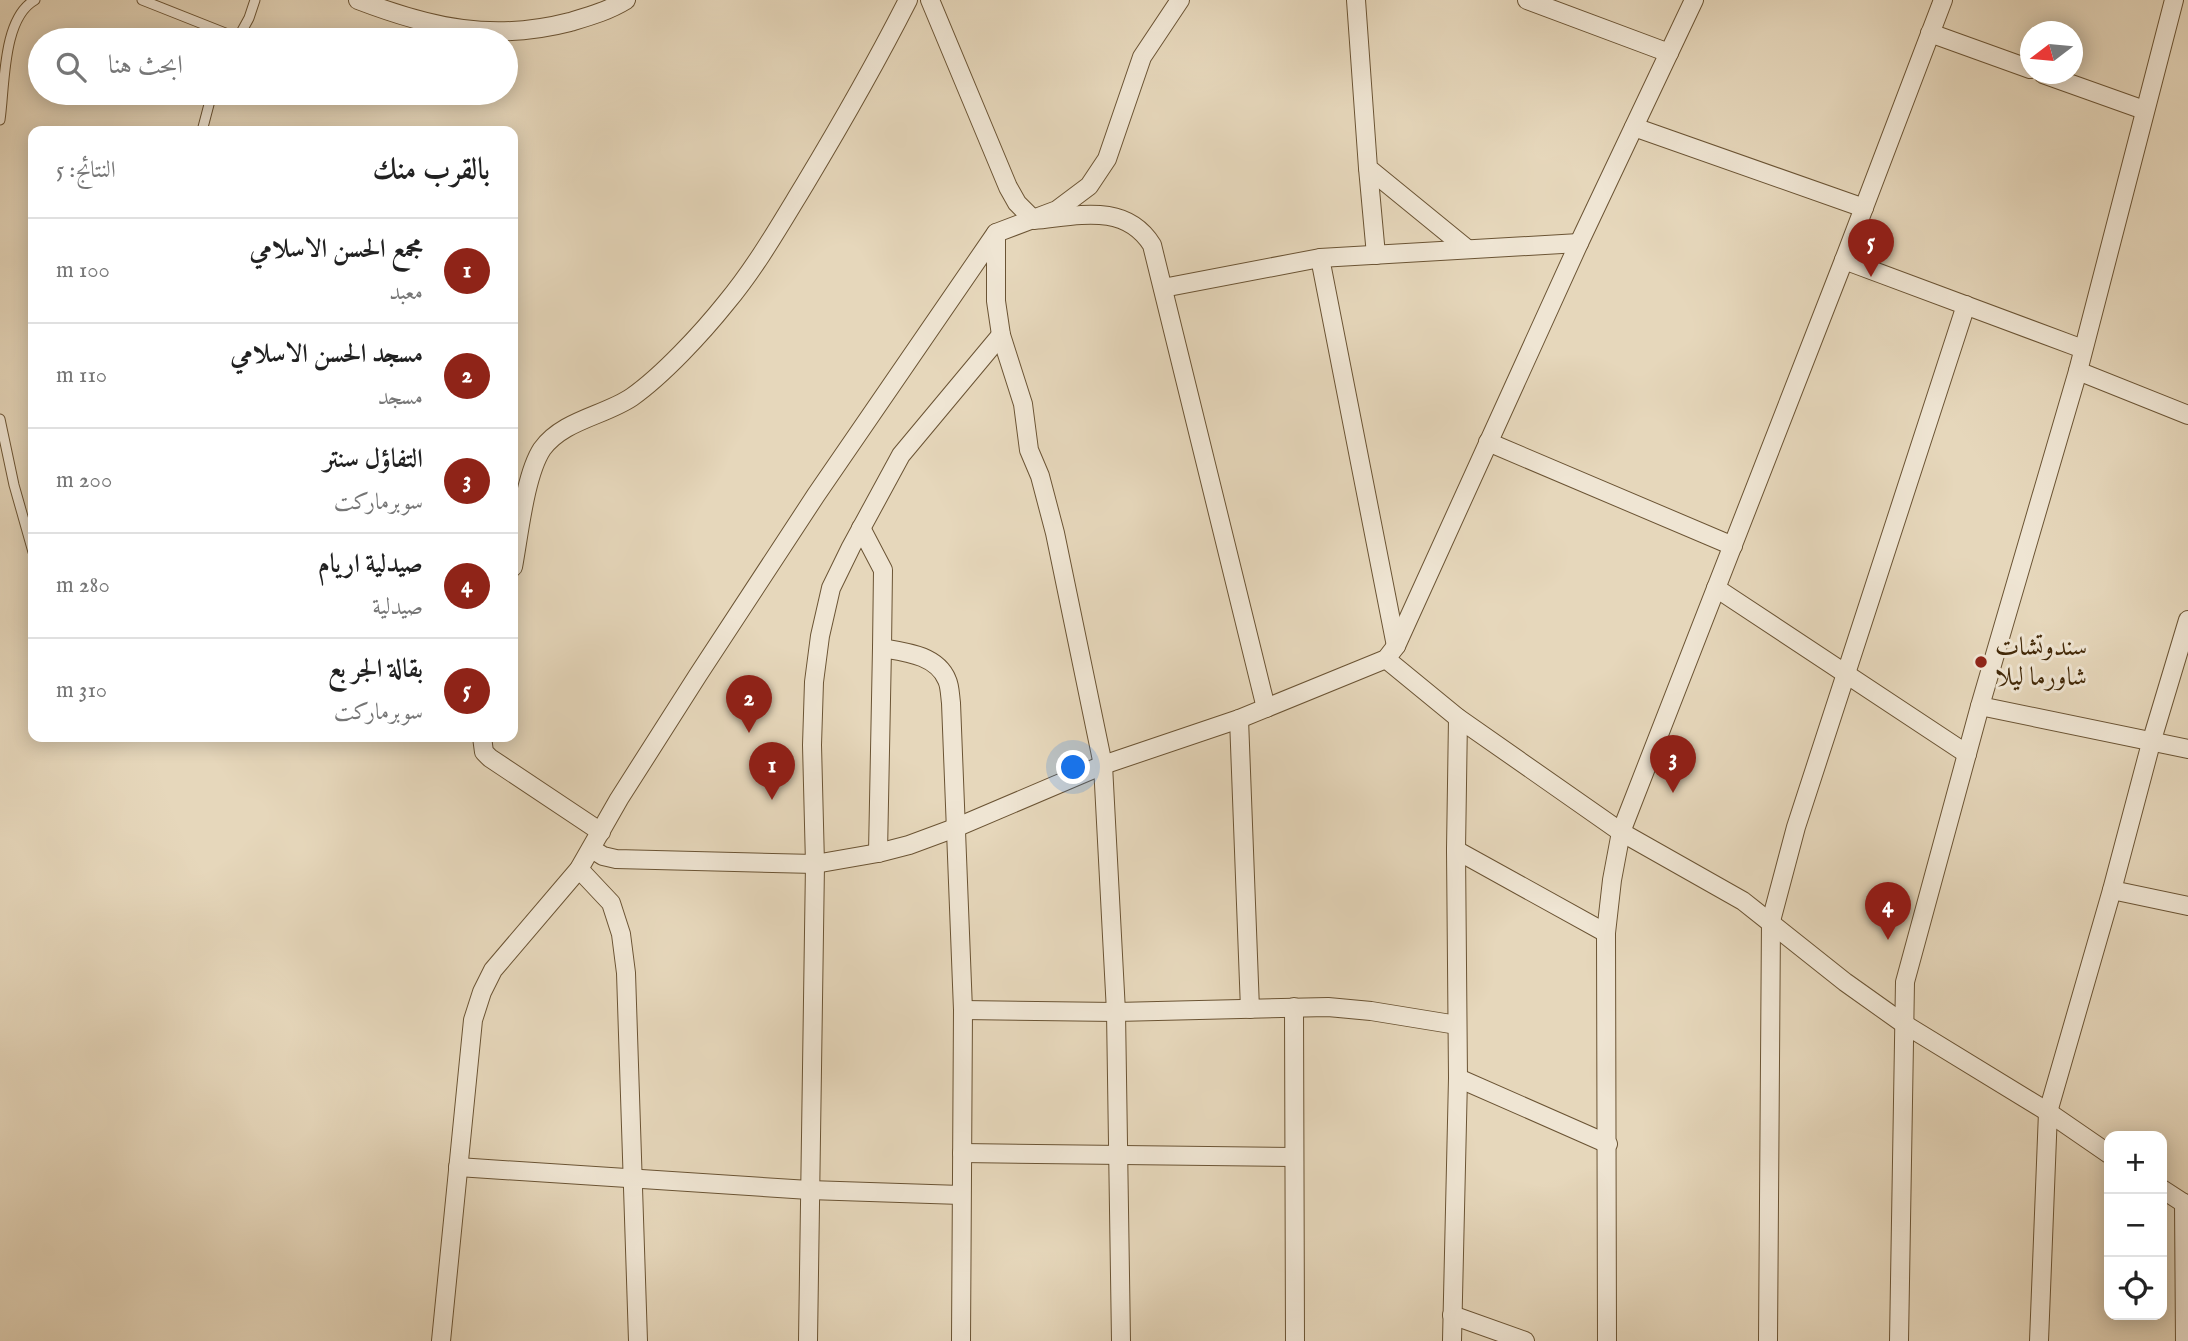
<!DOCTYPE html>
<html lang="ar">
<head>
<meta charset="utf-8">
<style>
  body { margin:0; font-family:"IM FELL English",Amiri,serif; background:#f6f6f6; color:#222; direction:rtl }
  .controls { position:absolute; right:21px; bottom:21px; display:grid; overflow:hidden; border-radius:14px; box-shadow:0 4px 18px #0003 }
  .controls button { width:63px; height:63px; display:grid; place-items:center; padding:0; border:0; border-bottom:2px solid #e0e0e0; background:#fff; color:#222; font:35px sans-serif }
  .compass { position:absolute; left:2020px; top:21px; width:63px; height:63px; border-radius:50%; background:#fff; box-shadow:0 4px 18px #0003; rotate:254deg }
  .you { position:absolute; left:1074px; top:768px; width:24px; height:24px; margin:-18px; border:5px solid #fff; border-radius:50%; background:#1a73e8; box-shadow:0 0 0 10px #1a73e833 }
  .badge { display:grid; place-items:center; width:46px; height:46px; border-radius:50%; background:#8f2418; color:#fff; font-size:23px; font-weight:700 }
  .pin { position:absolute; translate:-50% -58px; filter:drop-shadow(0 2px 4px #0008) }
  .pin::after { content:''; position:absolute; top:37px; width:24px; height:21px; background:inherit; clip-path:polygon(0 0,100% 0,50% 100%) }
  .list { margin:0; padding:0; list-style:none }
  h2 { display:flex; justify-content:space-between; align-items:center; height:91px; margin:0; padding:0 28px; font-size:30px }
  h2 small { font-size:23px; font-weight:400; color:#767676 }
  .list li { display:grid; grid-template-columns:46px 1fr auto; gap:21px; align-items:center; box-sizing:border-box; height:105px; padding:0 28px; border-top:2px solid #e0e0e0 }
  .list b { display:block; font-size:26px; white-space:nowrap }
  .list p { margin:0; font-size:23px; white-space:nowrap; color:#767676 }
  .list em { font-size:23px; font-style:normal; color:#767676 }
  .icon { flex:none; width:38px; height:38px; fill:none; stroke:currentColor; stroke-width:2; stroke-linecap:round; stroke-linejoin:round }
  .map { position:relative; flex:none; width:2188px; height:1341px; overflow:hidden; direction:ltr }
  .search { position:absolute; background:#fff; box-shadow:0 4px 18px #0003; left:28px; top:28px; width:490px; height:77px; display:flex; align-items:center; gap:18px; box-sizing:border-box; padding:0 24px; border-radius:38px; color:#767676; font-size:26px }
  .panel { position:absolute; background:#fff; box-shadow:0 4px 18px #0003; left:28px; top:126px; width:490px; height:616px; border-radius:14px; direction:rtl }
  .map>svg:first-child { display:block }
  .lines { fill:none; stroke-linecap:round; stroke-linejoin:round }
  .lane-casing { stroke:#6b5434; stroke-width:11 }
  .street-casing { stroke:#6b5434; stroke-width:20 }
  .lane { stroke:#efe5d3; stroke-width:9 }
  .street { stroke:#efe5d3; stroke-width:18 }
  .poi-dot { fill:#8f2418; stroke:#efe5d3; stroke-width:2.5 }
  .labels { text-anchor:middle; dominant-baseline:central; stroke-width:6; stroke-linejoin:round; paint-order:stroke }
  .poi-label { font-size:26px; fill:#422807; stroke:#efe5d3; text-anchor:start }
</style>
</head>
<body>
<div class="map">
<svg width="2188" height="1341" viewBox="0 0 2188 1341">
  <rect width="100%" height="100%" fill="#e6d7bb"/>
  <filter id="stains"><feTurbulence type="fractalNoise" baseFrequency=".00286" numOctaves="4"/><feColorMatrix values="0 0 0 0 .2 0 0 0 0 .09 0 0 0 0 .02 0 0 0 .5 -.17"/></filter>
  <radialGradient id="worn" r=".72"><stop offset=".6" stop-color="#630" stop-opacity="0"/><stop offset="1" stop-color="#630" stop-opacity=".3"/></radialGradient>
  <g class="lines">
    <defs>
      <g id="lane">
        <path d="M142,0L238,38"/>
        <path d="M237,40L249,18L255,0"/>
        <path d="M0,120C5,87 2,18 35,0"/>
        <path d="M202,131L212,93"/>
        <path d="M0,419L14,485L33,552"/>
      </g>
      <g id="street">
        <path d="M358,0C431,28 493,42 570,22C590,16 608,11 626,0"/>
        <path d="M930,0L1008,187L1017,203L1034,220C1077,216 1125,202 1152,245L1266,708"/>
        <path d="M1356,0L1368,168L1466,248"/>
        <path d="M1527,0L1669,53"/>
        <path d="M1930,33L2030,69"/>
        <path d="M2043,74L2144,110"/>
        <path d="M1634,127L1864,208"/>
        <path d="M1368,168L1376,255"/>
        <path d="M996,233V301L1001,335L1023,404L1029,450L1040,476L1055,533L1103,765L1116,1012L1121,1341"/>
        <path d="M1320,258L1396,646"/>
        <path d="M1844,260L2083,349"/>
        <path d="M1163,288L1320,258L1579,243"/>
        <path d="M2078,371L2188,415"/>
        <path d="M1488,442L1733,546"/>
        <path d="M861,528L883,570L882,648C905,652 937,655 947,680C950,686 950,696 951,703L963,1010L961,1341"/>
        <path d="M513,567C519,535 525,475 542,449C563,420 604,416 632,397C663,375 702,333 726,303C756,267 780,225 805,184C841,124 876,63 908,0"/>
        <path d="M1716,588L1967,754"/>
        <path d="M1386,659L1458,718L1621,832L1743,901L1845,982L1904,1024L2048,1112L2109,1154"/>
        <path d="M1980,706L2188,749"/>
        <path d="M1239,719L1250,1009"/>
        <path d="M482,737L484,752L490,758L601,832"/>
        <path d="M592,849L603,856L616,859L815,864L878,853L909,845L955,828L1103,765L1239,719L1386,659L1396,646L1579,243L1694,0"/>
        <path d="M1456,850L1606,933"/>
        <path d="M878,853L882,648"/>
        <path d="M579,869L611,903L621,934L626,973L638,1341"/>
        <path d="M2112,890L2188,906"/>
        <path d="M1294,1007L1295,1341"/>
        <path d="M963,1010L1116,1012L1328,1007L1371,1011L1457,1025"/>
        <path d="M1458,1078L1608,1144"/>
        <path d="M962,1153L1294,1157"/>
        <path d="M458,1167L809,1190L961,1195"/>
        <path d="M2162,1189L2188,1206"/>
        <path d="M2184,1203L2185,1341"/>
        <path d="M1452,1315L1525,1341"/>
        <path d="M441,1341L473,1020L482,992L493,970L579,869L619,799L698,675L816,495L996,233L1057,210L1089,186L1107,159L1142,57L1180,0"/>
        <path d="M808,1341L815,864L812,745L814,682L820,636L831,588L851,547L901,455L1001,335"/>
        <path d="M1452,1341L1458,1078L1456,850L1458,718"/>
        <path d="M1607,1341L1606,933L1612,880L1621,832L1844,260L1943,0"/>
        <path d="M1768,1341L1771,921L1796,827L1966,305"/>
        <path d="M1899,1341L1905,982L1980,706L2078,371L2174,0"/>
        <path d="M2039,1341L2048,1112L2112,890L2151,743L2188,620"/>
      </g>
    </defs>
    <use href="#lane" class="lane-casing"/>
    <use href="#street" class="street-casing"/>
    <use href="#lane" class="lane"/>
    <use href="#street" class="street"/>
  </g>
  <circle class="poi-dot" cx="1981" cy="662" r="7"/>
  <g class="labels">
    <g class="poi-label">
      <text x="1995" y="647">سندوتشات<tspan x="1995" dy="30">شاورما ليلا</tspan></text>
    </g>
  </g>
  <rect width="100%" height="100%" filter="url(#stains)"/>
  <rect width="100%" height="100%" fill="url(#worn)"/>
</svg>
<div class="controls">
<button>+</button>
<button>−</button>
<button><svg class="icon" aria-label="locate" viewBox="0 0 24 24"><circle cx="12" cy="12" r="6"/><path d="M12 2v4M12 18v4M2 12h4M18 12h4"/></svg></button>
</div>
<svg class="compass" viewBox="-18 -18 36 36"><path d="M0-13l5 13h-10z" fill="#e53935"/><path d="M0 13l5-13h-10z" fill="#767676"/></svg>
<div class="you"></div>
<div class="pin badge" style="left:772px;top:800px">1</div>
<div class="pin badge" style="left:749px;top:733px">2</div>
<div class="pin badge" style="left:1673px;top:793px">3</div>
<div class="pin badge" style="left:1888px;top:940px">4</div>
<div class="pin badge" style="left:1871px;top:277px">5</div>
<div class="search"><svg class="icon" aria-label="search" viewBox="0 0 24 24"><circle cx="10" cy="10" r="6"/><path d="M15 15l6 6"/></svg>ابحث هنا</div>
<section class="panel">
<h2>بالقرب منك<small>النتائج: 5</small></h2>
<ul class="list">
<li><span class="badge">1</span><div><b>مجمع الحسن الاسلامي</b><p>معبد</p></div><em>100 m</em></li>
<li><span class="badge">2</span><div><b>مسجد الحسن الاسلامي</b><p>مسجد</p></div><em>110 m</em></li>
<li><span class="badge">3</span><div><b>التفاؤل سنتر</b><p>سوبرماركت</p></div><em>200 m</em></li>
<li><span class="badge">4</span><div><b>صيدلية اريام</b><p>صيدلية</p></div><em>280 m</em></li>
<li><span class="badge">5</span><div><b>بقالة الجر بع</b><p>سوبرماركت</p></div><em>310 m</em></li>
</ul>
</section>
</div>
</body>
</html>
